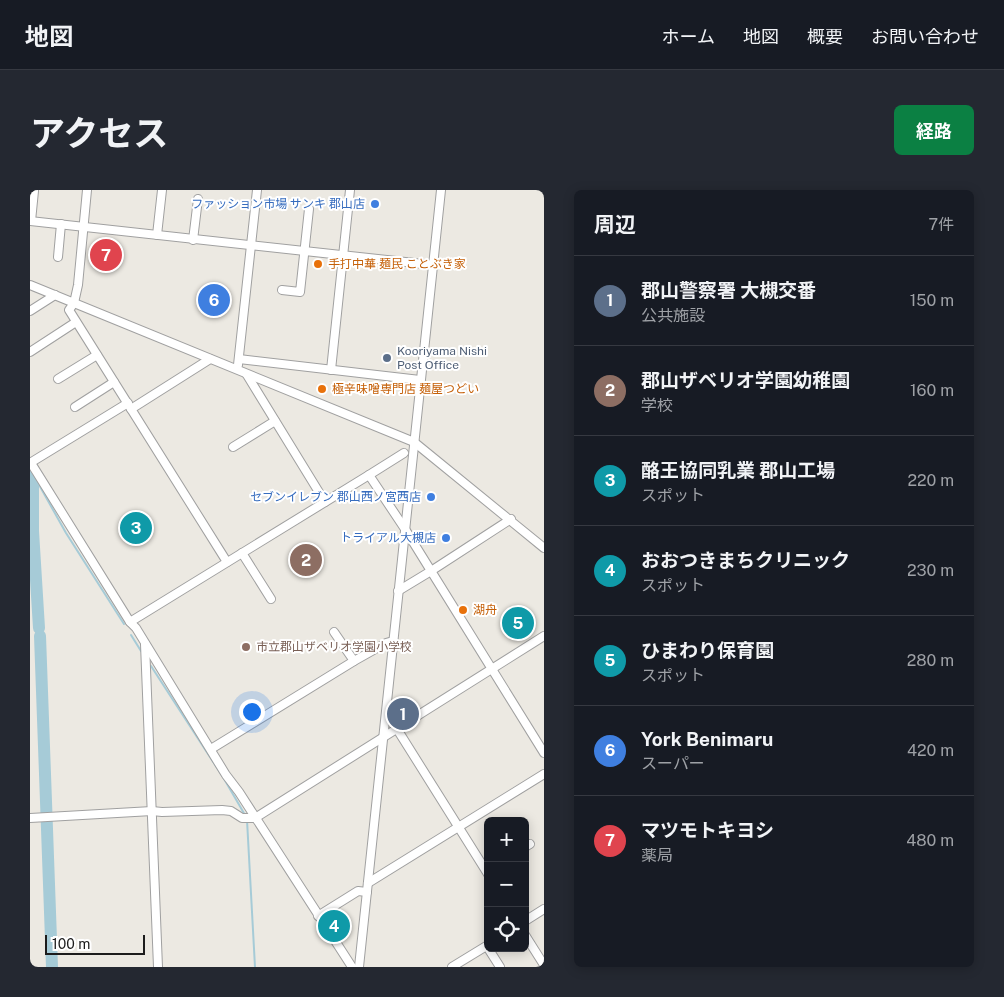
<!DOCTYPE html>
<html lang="ja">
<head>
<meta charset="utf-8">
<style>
  body { margin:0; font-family:"Public Sans","Noto Sans JP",sans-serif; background:#242831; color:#f1f3f6 }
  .controls { position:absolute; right:15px; bottom:15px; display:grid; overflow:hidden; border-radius:8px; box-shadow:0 2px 12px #0003 }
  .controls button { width:45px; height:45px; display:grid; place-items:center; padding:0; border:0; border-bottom:1px solid #363941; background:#171b24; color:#f1f3f6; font:25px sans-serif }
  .scale { position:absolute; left:15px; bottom:12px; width:100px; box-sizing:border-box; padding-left:5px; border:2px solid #1c1c1c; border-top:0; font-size:14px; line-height:18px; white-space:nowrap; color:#1c1c1c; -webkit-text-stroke:4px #fff; paint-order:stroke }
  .you { position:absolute; left:221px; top:521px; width:18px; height:18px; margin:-12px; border:4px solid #fff; border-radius:50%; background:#1a73e8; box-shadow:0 0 0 8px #1a73e833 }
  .badge { display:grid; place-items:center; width:32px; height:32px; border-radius:50%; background:#0b8043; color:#fff; font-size:16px; font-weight:700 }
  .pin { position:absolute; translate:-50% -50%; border:2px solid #fff; box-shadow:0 1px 5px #0006 }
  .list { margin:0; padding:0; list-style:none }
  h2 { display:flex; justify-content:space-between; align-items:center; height:65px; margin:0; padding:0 20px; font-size:21px }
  h2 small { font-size:16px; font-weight:400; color:#9ea1a6 }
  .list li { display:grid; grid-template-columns:32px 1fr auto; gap:15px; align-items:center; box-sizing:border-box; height:90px; padding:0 20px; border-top:1px solid #363941 }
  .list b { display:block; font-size:19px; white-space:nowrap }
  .list p { margin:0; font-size:16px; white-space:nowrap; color:#9ea1a6 }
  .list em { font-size:16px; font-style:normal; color:#9ea1a6 }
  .icon { flex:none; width:28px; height:28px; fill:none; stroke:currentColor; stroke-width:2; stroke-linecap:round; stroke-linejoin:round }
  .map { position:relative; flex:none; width:514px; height:777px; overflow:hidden; border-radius:8px }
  header { display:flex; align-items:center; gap:30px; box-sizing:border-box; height:70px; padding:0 25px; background:#171b24; border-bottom:1px solid #363941 }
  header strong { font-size:24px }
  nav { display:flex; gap:28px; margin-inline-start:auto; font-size:18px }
  .intro { display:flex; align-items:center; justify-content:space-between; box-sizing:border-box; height:120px; padding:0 30px }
  h1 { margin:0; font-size:35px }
  .button { padding:12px 22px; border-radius:8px; background:#0b8043; color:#fff; font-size:18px; font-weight:700 }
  main { display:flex; gap:30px; padding:0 30px }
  aside { flex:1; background:#171b24; border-radius:8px; box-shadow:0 2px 12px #0003 }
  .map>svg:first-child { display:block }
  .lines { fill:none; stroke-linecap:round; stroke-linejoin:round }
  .stream { stroke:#a6cbd7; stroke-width:2 }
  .river { stroke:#a6cbd7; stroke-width:12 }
  .minor-casing { stroke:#a0a0a0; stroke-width:10 }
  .minor { stroke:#fff; stroke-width:8 }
  .shop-dot { fill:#3f7fe0; stroke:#fff; stroke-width:2 }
  .food-dot { fill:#e8710a; stroke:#fff; stroke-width:2 }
  .service-dot { fill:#5c6f8a; stroke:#fff; stroke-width:2 }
  .education-dot { fill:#8d6e63; stroke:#fff; stroke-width:2 }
  .labels { text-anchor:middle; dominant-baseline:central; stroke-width:4; stroke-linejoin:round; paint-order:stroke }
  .shop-label { font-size:12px; fill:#366cbe; stroke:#fff; text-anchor:end }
  .food-label { font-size:12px; fill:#c56008; stroke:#fff; text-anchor:start }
  .service-label { font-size:12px; fill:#4e5e75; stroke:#fff; text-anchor:start }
  .education-label { font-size:12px; fill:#785e54; stroke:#fff; text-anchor:start }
</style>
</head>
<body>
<header>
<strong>地図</strong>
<nav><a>ホーム</a><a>地図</a><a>概要</a><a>お問い合わせ</a></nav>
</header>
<div class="intro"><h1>アクセス</h1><a class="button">経路</a></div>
<main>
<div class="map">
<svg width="514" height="777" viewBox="0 0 514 777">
  <rect width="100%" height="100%" fill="#ece9e2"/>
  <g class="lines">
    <g class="stream">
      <path d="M3,284L36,343L94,434"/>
      <path d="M101,445L111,461"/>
      <path d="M121,476L193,587L215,625"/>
      <path d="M217,630L225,777"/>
    </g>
    <g class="river">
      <path d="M1,282L3,284V341L9,438"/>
      <path d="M10,446L22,777"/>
    </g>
    <defs>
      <g id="minor">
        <path d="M57,0L48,95L44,113L39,120L197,372"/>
        <path d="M0,31L403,75"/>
        <path d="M1,31L4,1"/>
        <path d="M127,45L132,0"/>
        <path d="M163,50L168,9"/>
        <path d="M28,67L31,34"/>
        <path d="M0,95L384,252L514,358"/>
        <path d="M252,100L270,102L279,19"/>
        <path d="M0,121L25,105"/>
        <path d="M0,162L46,132"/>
        <path d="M209,169L390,190"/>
        <path d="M208,175L227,0"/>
        <path d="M301,180L320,0"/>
        <path d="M217,185L295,312"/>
        <path d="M28,189L67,165"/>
        <path d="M45,217L84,192"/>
        <path d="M101,219L180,169"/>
        <path d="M203,257L245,231"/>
        <path d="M0,273L98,213"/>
        <path d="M1,273L100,432L106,438L196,585L209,602L322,777"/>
        <path d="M339,285L374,263"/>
        <path d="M212,363L241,409"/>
        <path d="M368,401L401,381L481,329"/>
        <path d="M100,432L339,285L375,339L514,563"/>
        <path d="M304,442L324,471"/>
        <path d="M115,454L128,777"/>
        <path d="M367,539L458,684"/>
        <path d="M181,559L324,471L356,453L363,451"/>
        <path d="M0,628L122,621L132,622L192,620L201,621L212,628H225L514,446"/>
        <path d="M495,657L500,654"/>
        <path d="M338,693L514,584"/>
        <path d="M288,726L328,701L337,702"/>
        <path d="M495,731L514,719"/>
        <path d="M495,745L514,775"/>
        <path d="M458,758L470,777"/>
        <path d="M329,777L411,0"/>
        <path d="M422,777L458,755"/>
      </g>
    </defs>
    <use href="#minor" class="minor-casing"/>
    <use href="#minor" class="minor"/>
  </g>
  <g class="shop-dot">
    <circle cx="345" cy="14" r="5"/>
    <circle cx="401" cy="307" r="5"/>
    <circle cx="416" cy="348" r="5"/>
  </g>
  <g class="food-dot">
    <circle cx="288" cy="74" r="5"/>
    <circle cx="292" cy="199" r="5"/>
    <circle cx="433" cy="420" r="5"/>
  </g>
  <circle class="service-dot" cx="357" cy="168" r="5"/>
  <circle class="education-dot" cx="216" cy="457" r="5"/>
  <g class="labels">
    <g class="shop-label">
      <text x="335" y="14">ファッション市場 サンキ 郡山店</text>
      <text x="391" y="307">セブンイレブン 郡山西ノ宮西店</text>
      <text x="406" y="348">トライアル大槻店</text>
    </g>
    <g class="food-label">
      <text x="298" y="74">手打中華 麺民 ことぶき家</text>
      <text x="302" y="199">極辛味噌専門店 麺屋つどい</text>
      <text x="443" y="420">湖舟</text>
    </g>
    <g class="service-label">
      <text x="367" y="161">Kooriyama Nishi<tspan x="367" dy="14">Post Office</tspan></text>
    </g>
    <g class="education-label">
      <text x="226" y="457">市立郡山ザベリオ学園小学校</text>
    </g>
  </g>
</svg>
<div class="controls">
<button>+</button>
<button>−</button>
<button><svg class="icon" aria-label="locate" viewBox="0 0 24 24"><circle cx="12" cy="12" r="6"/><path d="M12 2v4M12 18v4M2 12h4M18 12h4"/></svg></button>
</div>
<div class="scale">100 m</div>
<div class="you"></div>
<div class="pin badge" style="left:373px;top:524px;background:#5c6f8a">1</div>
<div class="pin badge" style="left:276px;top:370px;background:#8d6e63">2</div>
<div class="pin badge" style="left:106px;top:338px;background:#0f9aa8">3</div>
<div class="pin badge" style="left:304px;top:736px;background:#0f9aa8">4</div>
<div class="pin badge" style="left:488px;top:433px;background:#0f9aa8">5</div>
<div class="pin badge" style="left:184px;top:110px;background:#3f7fe0">6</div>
<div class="pin badge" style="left:76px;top:65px;background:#e0444e">7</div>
</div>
<aside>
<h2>周辺<small>7件</small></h2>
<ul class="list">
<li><span class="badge" style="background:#5c6f8a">1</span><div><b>郡山警察署 大槻交番</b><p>公共施設</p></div><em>150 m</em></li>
<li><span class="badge" style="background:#8d6e63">2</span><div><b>郡山ザベリオ学園幼稚園</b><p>学校</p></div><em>160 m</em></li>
<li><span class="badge" style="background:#0f9aa8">3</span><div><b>酪王協同乳業 郡山工場</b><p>スポット</p></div><em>220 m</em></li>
<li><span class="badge" style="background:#0f9aa8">4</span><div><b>おおつきまちクリニック</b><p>スポット</p></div><em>230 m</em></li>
<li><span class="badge" style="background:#0f9aa8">5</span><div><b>ひまわり保育園</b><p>スポット</p></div><em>280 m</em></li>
<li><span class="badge" style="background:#3f7fe0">6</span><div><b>York Benimaru</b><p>スーパー</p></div><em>420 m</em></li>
<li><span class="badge" style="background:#e0444e">7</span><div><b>マツモトキヨシ</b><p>薬局</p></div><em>480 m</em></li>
</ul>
</aside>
</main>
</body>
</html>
